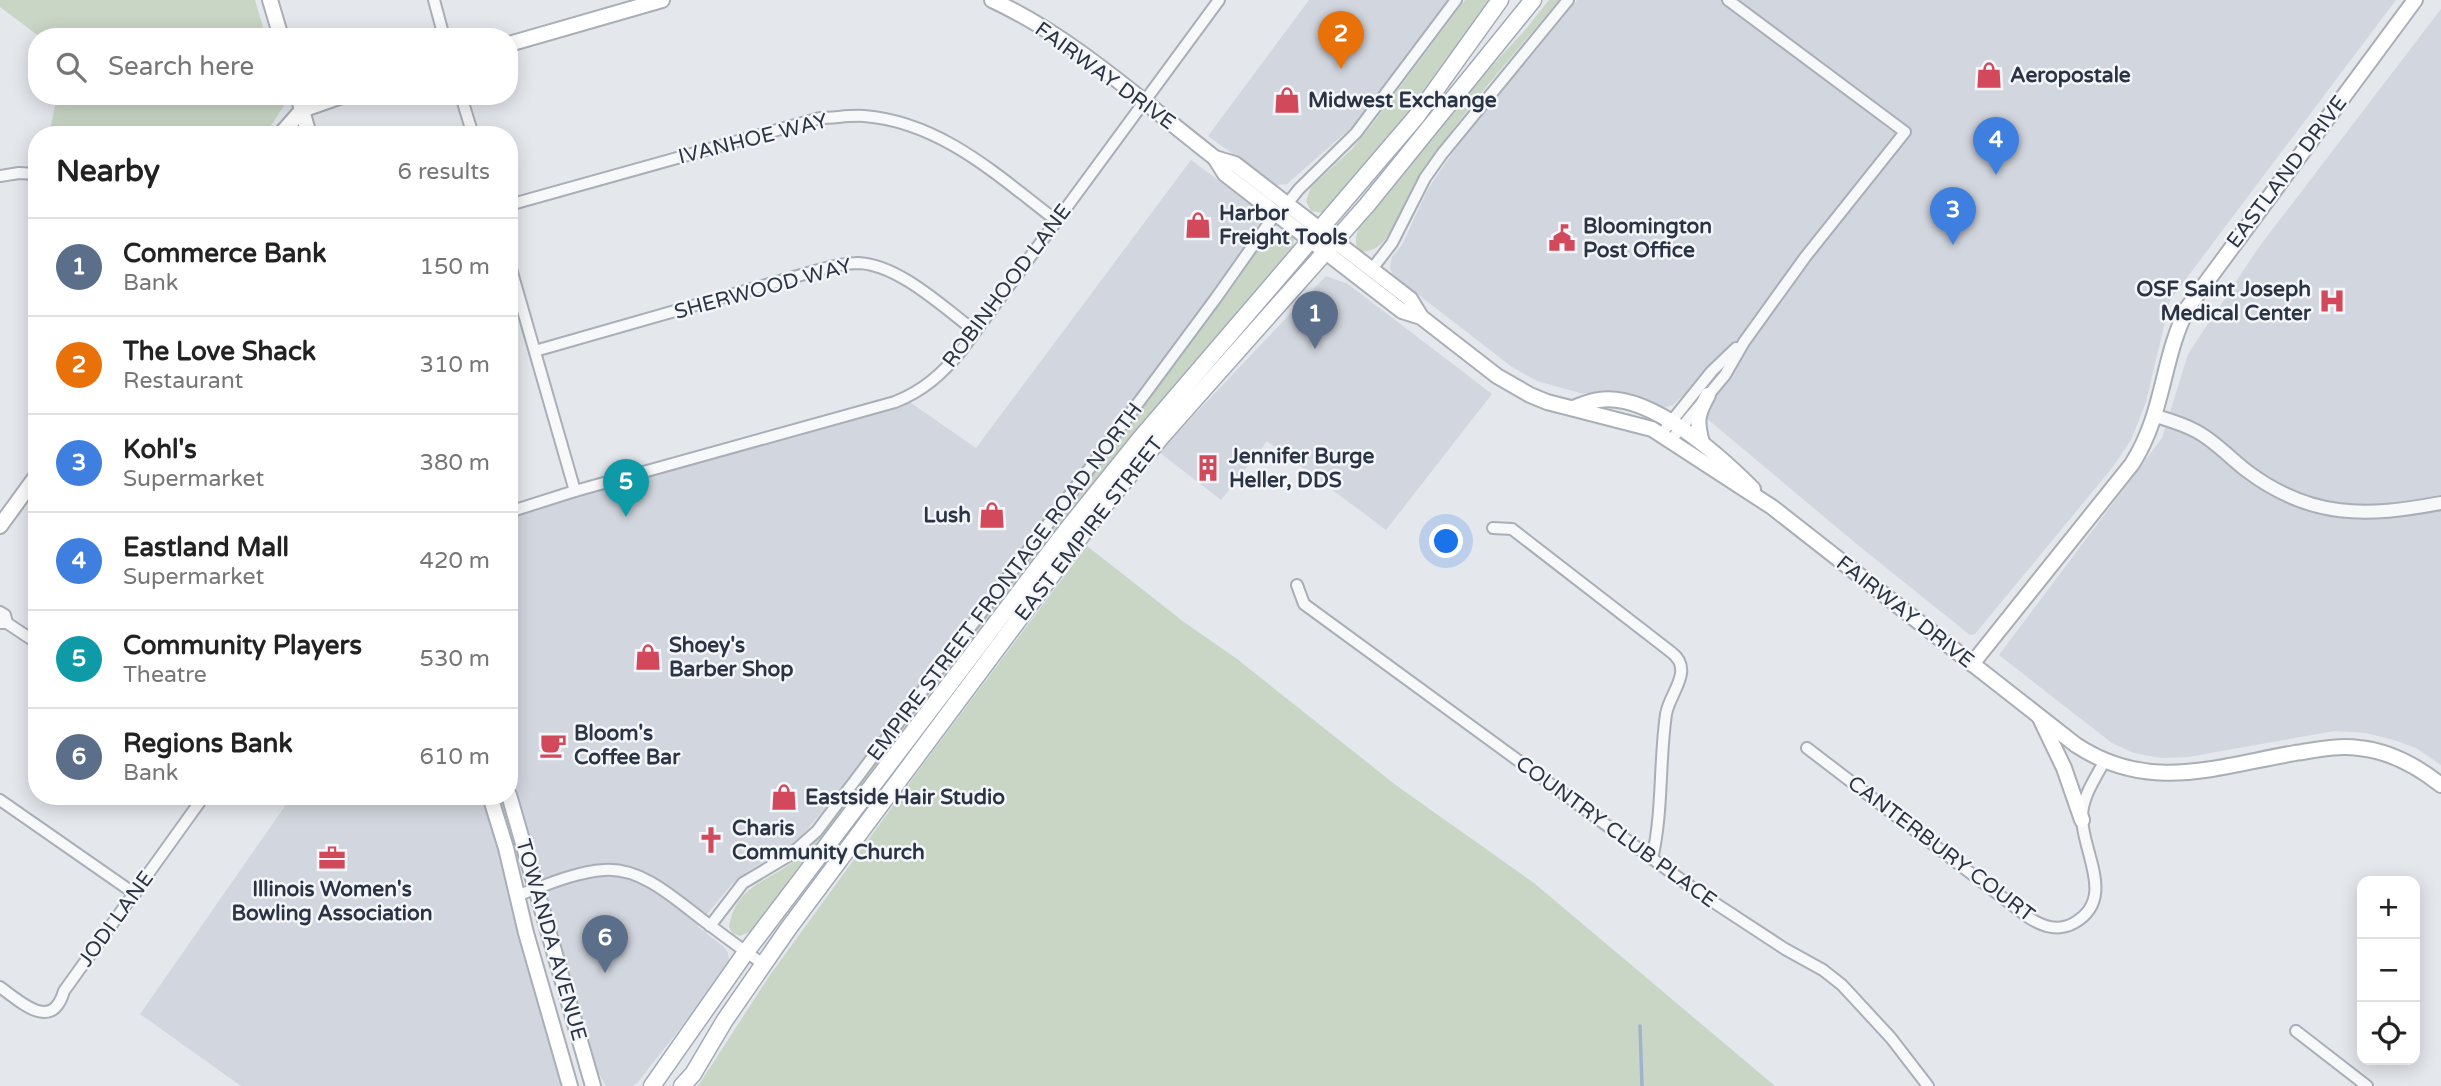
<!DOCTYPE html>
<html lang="en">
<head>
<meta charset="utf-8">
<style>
  body { margin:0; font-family:"Varela Round",sans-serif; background:#f2f2f2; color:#222 }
  .controls { position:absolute; right:21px; bottom:21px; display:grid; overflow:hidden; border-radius:14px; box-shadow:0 4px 18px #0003 }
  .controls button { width:63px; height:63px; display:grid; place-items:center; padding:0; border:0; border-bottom:2px solid #e0e0e0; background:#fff; color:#222; font:35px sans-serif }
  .you { position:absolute; left:1447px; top:542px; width:24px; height:24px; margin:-18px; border:5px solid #fff; border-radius:50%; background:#1a73e8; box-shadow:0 0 0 10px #1a73e833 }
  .badge { display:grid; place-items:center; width:46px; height:46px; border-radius:50%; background:#0f766e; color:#fff; font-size:23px; font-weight:700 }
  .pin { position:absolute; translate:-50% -58px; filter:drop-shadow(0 2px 4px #0008) }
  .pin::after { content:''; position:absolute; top:37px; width:24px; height:21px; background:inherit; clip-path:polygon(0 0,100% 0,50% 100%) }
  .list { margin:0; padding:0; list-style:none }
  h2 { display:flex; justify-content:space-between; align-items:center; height:91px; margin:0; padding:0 28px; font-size:30px }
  h2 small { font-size:23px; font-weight:400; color:#767676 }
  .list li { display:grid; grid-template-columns:46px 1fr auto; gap:21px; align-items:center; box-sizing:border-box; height:98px; padding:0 28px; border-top:2px solid #e0e0e0 }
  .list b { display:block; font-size:26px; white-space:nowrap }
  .list p { margin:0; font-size:23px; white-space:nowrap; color:#767676 }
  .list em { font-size:23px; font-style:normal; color:#767676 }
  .icon { flex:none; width:38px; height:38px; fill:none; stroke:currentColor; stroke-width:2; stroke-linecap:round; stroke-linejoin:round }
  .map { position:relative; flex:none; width:2441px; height:1086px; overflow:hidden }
  .search { position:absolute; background:#fff; box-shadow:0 4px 18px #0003; left:28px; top:28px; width:490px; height:77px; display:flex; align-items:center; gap:18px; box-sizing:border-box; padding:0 24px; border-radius:28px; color:#767676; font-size:26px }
  .panel { position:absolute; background:#fff; box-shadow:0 4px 18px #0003; left:28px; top:126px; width:490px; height:679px; border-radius:28px }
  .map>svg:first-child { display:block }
  .built { fill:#d2d6de }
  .green { fill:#c9d6c5 }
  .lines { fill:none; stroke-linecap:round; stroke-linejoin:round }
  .stream { stroke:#9fb4cc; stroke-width:3.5 }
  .minor-casing { stroke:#a9aeb7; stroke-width:14 }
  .tertiary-casing { stroke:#a9aeb7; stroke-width:16 }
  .secondary-casing { stroke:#a9aeb7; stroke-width:18 }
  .primary-casing { stroke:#a3abb8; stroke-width:19 }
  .minor { stroke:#f7f8fa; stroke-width:10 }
  .tertiary { stroke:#f7f8fa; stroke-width:12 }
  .secondary { stroke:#fff; stroke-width:14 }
  .primary { stroke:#fff; stroke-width:16 }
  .labels { text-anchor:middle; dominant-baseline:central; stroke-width:5; stroke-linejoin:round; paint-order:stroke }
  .poi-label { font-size:21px; font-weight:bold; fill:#2b3445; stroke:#f4f6f9; text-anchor:start }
  .street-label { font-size:21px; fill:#2b3445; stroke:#f4f6f9 }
</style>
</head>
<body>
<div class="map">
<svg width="2441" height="1086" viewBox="0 0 2441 1086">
  <rect width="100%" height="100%" fill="#e4e7ec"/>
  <g class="built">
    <path d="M1309,0H1449L1354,125L1287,184L1276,185L1208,136Z"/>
    <path d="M1577,0H2396L2170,300L2146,402L2131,440L2112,468L1975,634L1970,635L1859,546L1681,397L1673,405L1662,408L1606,394L1580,393L1537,381L1512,367L1393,275L1390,268L1392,257L1402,245L1427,191L1440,171L1458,145Z"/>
    <path d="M2441,9V765L2416,748L2394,740L2366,733L2334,731L2188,757L2161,758L2134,753L2112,743L1999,655L2162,438L2188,354L2259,247Z"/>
    <path d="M1191,160L1258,210L1259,224L1222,282L831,802L796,842L747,872L732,884L697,926L724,947L728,953L729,963L726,970L638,1082L633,1086H606L593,1064L509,774V506L898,394L976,448Z"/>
    <path d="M1326,276L1348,284L1492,394L1386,530L1267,441L1221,500L1159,452Z"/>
    <path d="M292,796H483L564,1086H241L140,1014Z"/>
  </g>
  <g class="green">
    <path d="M0,0H255L266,37H40L0,7Z"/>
    <path d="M1465,0H1490L1407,118L1323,213L1311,211L1306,201L1311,187L1352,149L1370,127Z"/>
    <path d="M1549,0H1559C1513,56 1459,115 1420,176C1407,194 1393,244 1371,250C1350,257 1355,232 1362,222L1478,81L1525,30Z"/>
    <path d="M57,96H283L285,104L265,135H49Z"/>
    <path d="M1276,231C1284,229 1290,232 1294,239L1293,249L760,923L749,932L740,936L732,933L729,927C736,886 765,883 794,861C803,854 811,846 819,838L1096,470L1233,286L1263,242Z"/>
    <path d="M1087,546L1184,622L1237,659L1397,786L1534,883L1775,1086H698L770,975L927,759Z"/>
  </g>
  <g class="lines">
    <path class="stream" d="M1640,1026L1642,1086"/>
    <defs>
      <g id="minor">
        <path d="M434,0L444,37"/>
        <path d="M461,96L473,135"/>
        <path d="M0,176L19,173L37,174"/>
        <path d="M1287,204L1299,189L1356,133L1456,0"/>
        <path d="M509,205L820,118C834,118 850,115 864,116C941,122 998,176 1057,221"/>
        <path d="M509,262L575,491"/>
        <path d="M1372,269L1392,243L1425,178L1442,154L1568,0"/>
        <path d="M535,351L815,271C829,267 843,263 858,263C898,264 944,308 975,331"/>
        <path d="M1666,428L1712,371L1736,348"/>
        <path d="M1671,440L1725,375L1744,342L1806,256L1905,132L1728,0"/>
        <path d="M509,512L575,491L895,402C923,391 942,374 961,351L1219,0"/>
        <path d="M1493,528L1512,529L1671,652C1695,670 1670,692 1666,714C1659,763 1663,812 1652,859"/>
        <path d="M1297,585L1304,604L1698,892L1785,949L1823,970L1842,985L1891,1038L1928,1086"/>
        <path d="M0,612L5,615L7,623H0"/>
        <path d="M7,623L37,643"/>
        <path d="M1807,748L2028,917C2043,927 2058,932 2074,923C2117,899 2082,852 2082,817C2082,797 2095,779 2104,762"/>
        <path d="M0,800L135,894"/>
        <path d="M516,896C544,886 574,872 604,870C645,867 680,904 711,926C728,939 746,952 763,964"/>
        <path d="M710,926L743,883L790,855L817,831L1084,476L1216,298L1276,213"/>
        <path d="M0,987C22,1003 52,1032 64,991L204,796"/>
        <path d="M2296,1031L2367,1086"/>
      </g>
      <path id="tertiary" d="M2156,416C2169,420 2183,424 2196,431C2215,441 2230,458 2247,471C2311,519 2366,517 2441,503"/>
      <g id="secondary">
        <path d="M270,0L281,37"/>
        <path d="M992,0C1074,38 1144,103 1215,158L1235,164L1410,299L1421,317"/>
        <path d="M509,44L662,0"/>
        <path d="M298,96L309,135"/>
        <path d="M280,135L302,110L342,96"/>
        <path d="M1215,158L1225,174L1402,311L1421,317L1497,376L1530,395L1547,402L1652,429L1772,507L2076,745C2149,793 2215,767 2295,753C2316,750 2337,745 2359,748C2390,751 2417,766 2441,785"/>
        <path d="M1573,408C1581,405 1590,401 1599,400C1650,392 1720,456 1753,489"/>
        <path d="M1702,443C1696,420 1697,415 1708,395"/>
        <path d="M0,526L37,475"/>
        <path d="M1972,664L2132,464C2165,412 2161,360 2188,307L2415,0"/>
        <path d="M2040,718L2064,768L2082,820"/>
        <path d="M509,795L593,1086"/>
        <path d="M490,796L506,848L526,933L570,1086"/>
      </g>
      <g id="primary">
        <path d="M652,1086L746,952L1066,531L1140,439L1416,117L1500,0"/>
        <path d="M682,1086L693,1074L725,1020L788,929L1098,513L1162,436L1367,205L1533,0"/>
      </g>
    </defs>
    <use href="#minor" class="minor-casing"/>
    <use href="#tertiary" class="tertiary-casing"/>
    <use href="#secondary" class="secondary-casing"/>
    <use href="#primary" class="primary-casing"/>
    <use href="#minor" class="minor"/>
    <use href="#tertiary" class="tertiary"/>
    <use href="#secondary" class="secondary"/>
    <use href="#primary" class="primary"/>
  </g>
  <defs>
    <symbol id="shop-bare" viewBox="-9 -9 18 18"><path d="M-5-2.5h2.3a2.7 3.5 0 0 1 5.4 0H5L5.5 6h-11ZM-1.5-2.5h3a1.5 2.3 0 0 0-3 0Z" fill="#d1495b" stroke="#f4f6f9" stroke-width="2.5" paint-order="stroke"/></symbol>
    <symbol id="civic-bare" viewBox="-9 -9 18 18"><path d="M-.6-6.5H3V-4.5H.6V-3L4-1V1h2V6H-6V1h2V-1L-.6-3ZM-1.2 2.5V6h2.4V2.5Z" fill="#d1495b" stroke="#f4f6f9" stroke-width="2.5" paint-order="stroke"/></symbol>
    <symbol id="hospital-bare" viewBox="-9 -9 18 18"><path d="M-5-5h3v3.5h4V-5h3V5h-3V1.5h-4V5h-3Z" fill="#d1495b" stroke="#f4f6f9" stroke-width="2.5" paint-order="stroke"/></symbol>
    <symbol id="building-bare" viewBox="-9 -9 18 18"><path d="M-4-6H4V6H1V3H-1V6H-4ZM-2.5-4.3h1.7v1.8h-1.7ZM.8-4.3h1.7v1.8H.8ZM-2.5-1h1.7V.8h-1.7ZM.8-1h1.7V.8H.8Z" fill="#d1495b" stroke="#f4f6f9" stroke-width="2.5" paint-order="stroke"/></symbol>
    <symbol id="cafe-bare" viewBox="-9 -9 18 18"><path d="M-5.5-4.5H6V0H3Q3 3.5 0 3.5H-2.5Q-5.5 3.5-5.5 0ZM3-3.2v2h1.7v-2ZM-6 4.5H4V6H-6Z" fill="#d1495b" stroke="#f4f6f9" stroke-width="2.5" paint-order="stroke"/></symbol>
    <symbol id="church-bare" viewBox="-9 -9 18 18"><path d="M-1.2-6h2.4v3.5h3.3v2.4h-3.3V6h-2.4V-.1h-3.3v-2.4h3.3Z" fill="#d1495b" stroke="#f4f6f9" stroke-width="2.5" paint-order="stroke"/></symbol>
    <symbol id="office-bare" viewBox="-9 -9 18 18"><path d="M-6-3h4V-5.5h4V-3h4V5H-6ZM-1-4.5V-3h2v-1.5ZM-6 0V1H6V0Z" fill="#d1495b" stroke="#f4f6f9" stroke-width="2.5" paint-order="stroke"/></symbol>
  </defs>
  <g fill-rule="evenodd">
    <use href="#shop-bare" x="1970" y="56" width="38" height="38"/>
    <use href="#shop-bare" x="1268" y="81" width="38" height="38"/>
    <use href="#shop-bare" x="1179" y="206" width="38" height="38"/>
    <use href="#civic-bare" x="1543" y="219" width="38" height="38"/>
    <use href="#hospital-bare" x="2313" y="282" width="38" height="38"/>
    <use href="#building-bare" x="1189" y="449" width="38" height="38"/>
    <use href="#shop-bare" x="973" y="496" width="38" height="38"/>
    <use href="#shop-bare" x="629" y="638" width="38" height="38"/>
    <use href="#cafe-bare" x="534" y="726" width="38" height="38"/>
    <use href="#shop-bare" x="765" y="778" width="38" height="38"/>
    <use href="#church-bare" x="692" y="821" width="38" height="38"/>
    <use href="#office-bare" x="313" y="839" width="38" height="38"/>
  </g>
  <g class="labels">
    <g class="poi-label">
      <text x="2010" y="75">Aeropostale</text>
      <text x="1308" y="100">Midwest Exchange</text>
      <text x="1219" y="213">Harbor<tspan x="1219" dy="24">Freight Tools</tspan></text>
      <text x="1583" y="226">Bloomington<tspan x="1583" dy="24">Post Office</tspan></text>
      <text x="2311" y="289" text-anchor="end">OSF Saint Joseph<tspan x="2311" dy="24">Medical Center</tspan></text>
      <text x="1229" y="456">Jennifer Burge<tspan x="1229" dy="24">Heller, DDS</tspan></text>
      <text x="971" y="515" text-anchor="end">Lush</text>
      <text x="669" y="645">Shoey's<tspan x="669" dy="24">Barber Shop</tspan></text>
      <text x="574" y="733">Bloom's<tspan x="574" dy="24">Coffee Bar</tspan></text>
      <text x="805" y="797">Eastside Hair Studio</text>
      <text x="732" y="828">Charis<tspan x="732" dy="24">Community Church</tspan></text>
      <text x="332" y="889" text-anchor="middle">Illinois Women's<tspan x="332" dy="24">Bowling Association</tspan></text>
    </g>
    <g class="street-label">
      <text transform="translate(1105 76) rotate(36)">FAIRWAY DRIVE</text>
      <text transform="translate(753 139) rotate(-14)">IVANHOE WAY</text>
      <text transform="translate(2287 172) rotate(-53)">EASTLAND DRIVE</text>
      <text transform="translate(1007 286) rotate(-53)">ROBINHOOD LANE</text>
      <text transform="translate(763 289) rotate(-15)">SHERWOOD WAY</text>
      <text transform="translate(1089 529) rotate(-52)">EAST EMPIRE STREET</text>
      <text transform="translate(1005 582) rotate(-53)">EMPIRE STREET FRONTAGE ROAD NORTH</text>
      <text transform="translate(1905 612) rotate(38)">FAIRWAY DRIVE</text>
      <text transform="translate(1616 832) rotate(36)">COUNTRY CLUB PLACE</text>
      <text transform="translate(1941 849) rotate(37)">CANTERBURY COURT</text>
      <text transform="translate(116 919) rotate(-54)">JODI LANE</text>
      <text transform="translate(551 940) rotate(74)">TOWANDA AVENUE</text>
    </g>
  </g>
</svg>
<div class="controls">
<button>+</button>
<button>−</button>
<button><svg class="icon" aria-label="locate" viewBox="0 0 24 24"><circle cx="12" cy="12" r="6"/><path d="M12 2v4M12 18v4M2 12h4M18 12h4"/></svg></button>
</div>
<div class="you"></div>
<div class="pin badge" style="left:1315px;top:349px;background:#5c6f8a">1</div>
<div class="pin badge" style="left:1341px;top:69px;background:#e8710a">2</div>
<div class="pin badge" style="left:1953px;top:245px;background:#3f7fe0">3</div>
<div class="pin badge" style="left:1996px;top:175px;background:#3f7fe0">4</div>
<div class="pin badge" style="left:626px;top:517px;background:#0f9aa8">5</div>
<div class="pin badge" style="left:605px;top:973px;background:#5c6f8a">6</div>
<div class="search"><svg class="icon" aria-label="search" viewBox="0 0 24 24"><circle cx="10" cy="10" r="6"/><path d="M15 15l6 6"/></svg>Search here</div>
<section class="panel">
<h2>Nearby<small>6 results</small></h2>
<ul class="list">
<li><span class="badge" style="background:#5c6f8a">1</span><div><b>Commerce Bank</b><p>Bank</p></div><em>150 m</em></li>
<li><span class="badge" style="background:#e8710a">2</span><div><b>The Love Shack</b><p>Restaurant</p></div><em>310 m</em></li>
<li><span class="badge" style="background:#3f7fe0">3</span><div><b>Kohl's</b><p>Supermarket</p></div><em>380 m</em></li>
<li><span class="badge" style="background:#3f7fe0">4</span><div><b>Eastland Mall</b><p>Supermarket</p></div><em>420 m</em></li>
<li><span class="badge" style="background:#0f9aa8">5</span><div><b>Community Players</b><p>Theatre</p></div><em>530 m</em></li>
<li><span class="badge" style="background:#5c6f8a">6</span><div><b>Regions Bank</b><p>Bank</p></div><em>610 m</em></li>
</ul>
</section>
</div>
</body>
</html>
